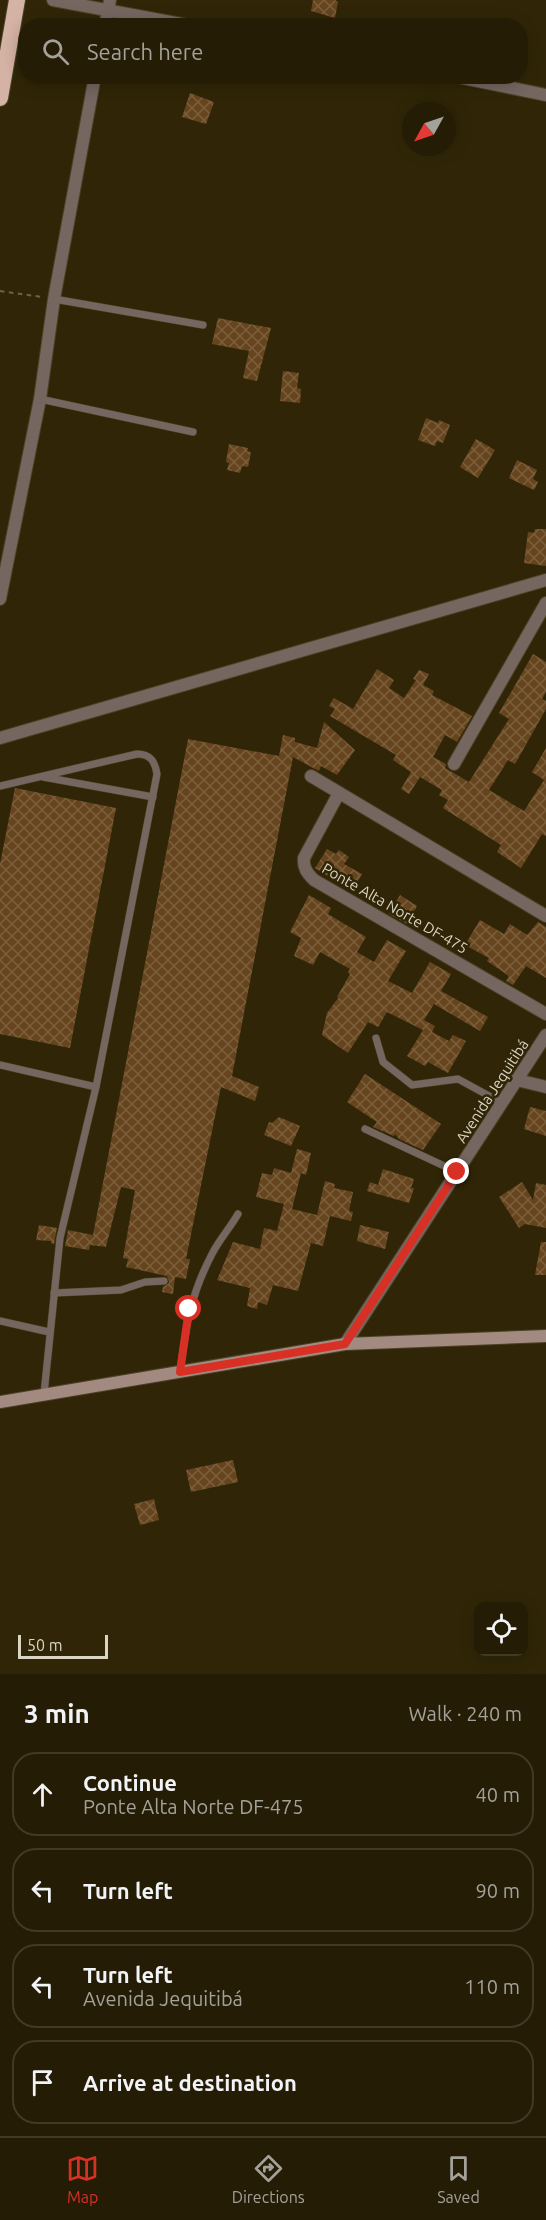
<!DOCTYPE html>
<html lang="en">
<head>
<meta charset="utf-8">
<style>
  body { margin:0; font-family:Ubuntu,sans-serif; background:#2c250f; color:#f1f3f6 }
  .controls { position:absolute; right:18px; bottom:18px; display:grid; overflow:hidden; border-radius:12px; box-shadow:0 3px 15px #0003 }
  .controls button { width:54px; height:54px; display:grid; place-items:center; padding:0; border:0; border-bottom:2px solid #413a27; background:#241c05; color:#f1f3f6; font:30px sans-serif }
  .compass { position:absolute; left:402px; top:102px; width:54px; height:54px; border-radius:50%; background:#241c05; box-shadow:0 3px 15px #0003; rotate:230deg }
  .scale { position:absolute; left:18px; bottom:15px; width:90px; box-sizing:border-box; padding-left:6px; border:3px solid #dad4c3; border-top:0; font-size:16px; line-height:21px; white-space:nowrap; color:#dad4c3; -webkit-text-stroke:4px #302607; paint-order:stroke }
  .stop { position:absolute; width:18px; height:18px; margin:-14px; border:4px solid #d93025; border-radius:50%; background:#fff }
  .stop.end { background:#d93025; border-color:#fff; box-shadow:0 2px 6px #0008 }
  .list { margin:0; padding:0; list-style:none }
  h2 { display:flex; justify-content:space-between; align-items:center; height:78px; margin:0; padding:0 24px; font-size:26px }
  h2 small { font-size:20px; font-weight:400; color:#a3a19a }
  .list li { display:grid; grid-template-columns:39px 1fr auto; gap:18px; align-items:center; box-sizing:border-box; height:84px; margin:0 12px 12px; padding:0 12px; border:2px solid #413a27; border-radius:24px }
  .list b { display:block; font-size:22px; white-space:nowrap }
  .list p { margin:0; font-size:20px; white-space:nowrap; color:#a3a19a }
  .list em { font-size:20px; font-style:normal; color:#a3a19a }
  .icon { flex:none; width:33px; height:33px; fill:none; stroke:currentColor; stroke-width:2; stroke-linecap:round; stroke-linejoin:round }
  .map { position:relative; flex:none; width:546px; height:1674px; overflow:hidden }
  .search { position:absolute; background:#241c05; box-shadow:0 3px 15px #0003; left:18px; right:18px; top:18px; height:66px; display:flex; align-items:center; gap:15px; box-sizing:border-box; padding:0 21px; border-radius:24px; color:#a3a19a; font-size:22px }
  .sheet { height:462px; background:#241c05 }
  nav { display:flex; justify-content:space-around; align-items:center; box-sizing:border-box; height:84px; border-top:2px solid #413a27; background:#241c05; font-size:16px; color:#a3a19a }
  nav a { display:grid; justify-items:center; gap:3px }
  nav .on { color:#d93025 }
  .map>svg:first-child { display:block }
  .building { fill:url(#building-cross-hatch) }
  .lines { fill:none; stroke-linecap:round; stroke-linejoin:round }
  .service-casing { stroke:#4b4225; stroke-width:8 }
  .minor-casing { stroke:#4b4225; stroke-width:14 }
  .tertiary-casing { stroke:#4b4225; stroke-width:14 }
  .secondary-casing { stroke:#4b4225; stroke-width:14 }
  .trunk-casing { stroke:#4b4225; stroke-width:18 }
  .path { stroke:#6b6348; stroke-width:2; stroke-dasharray:4.5 4.5; stroke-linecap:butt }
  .service { stroke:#756660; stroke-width:7 }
  .minor { stroke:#756660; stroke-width:12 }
  .tertiary { stroke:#756660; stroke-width:12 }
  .secondary { stroke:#a28a80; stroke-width:12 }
  .trunk { stroke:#d4b2a4; stroke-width:16 }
  .route { stroke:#d93025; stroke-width:8 }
  .labels { text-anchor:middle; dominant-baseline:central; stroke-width:5; stroke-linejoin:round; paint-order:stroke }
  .street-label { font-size:15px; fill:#dad4c3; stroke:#302607 }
</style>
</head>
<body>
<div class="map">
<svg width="546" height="1674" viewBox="0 0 546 1674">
  <defs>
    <pattern id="building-cross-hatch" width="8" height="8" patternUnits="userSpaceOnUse" patternTransform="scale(1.5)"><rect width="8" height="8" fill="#66451e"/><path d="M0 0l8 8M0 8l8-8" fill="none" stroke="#7b5f3d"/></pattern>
  </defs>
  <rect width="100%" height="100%" fill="#302607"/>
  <g class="building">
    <path d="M313,0H335L338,2L335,18L311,11Z"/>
    <path d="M190,93L214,102L206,124L182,117Z"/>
    <path d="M218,318L271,328L257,381L243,378L249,351L212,344Z"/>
    <path d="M283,371L299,373L297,388L301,389L300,403L280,401Z"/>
    <path d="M426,418L438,423L439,420L450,425L443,443L437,441L435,446L418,440Z"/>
    <path d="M476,439L495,450L478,478L460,467Z"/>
    <path d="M229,444L248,448L247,451L251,452L248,467L242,466L240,473L227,470L229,463L226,462Z"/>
    <path d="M517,460L537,470L533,479L538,482L534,490L509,478Z"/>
    <path d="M535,529H546V566L524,563L528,532L534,533Z"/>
    <path d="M533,654L546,662V692L542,699L546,701V709L515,764L508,760L489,790L524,811L544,780L532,772L546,748V836L542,834L521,868L497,852L501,845L443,808L448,800L439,795L442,790L420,777L409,794L401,789L411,772L393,760L396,755L330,716L335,709L329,706L334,698L353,709L377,669L394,680L389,688L404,698L416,680L413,679L419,670L429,674L423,685L434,691L432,695L472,716L457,742L445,735L433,757L446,764L445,768L469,782L509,719L499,713Z"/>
    <path d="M324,722L355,750L337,775L321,766L319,771L293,757L232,1076L259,1087L255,1101L221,1087L186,1259H190L186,1279L175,1277L173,1294L162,1292L163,1287L169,1283L167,1276L126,1267L128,1259L123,1258L135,1190L121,1187L106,1247L90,1245L89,1250L65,1246L68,1230L93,1235L188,739L279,756L283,735L295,738V742L317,748Z"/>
    <path d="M15,788L116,808L70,1048L0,1034V864Z"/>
    <path d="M327,849L336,854L339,850L349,857L344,864L362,874L352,891L315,868Z"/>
    <path d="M309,895L331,908L328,914L366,937L357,952L374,962L387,940L406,951L388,981L412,993L430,962L451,974L441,991L488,1017L480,1031L434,1004L424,1020L435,1026L432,1032L449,1041L453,1035L466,1041L448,1073L428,1062L425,1066L407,1056L423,1030L387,1012L378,1027L368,1022L348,1053L322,1035L327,1013L339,997H337L350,974L348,972L350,969L320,952L313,965L294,956L301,938L290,932Z"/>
    <path d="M400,895L417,906L407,924L389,914Z"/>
    <path d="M480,920L504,934L510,924L527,935L538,922L546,927V978L526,966L513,985L506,981L509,976L487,961L489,958L465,945Z"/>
    <path d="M365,1074L441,1124L423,1150L399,1139L395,1134L394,1136L373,1127L377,1122L347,1102Z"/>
    <path d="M530,1107L546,1111V1136L524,1129Z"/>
    <path d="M279,1117L300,1126L291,1146L264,1135L269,1122L272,1123Z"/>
    <path d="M297,1149L311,1153L306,1175L301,1173L292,1209L317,1215L325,1181L335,1184L334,1188L353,1192L349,1211L353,1212L351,1221L330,1216L323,1246L311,1243L298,1291L273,1285L267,1305L258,1302L257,1309L247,1306L250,1288L217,1280L233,1242L260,1249L264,1228L277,1231L284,1204L256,1197L262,1173L272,1175L274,1168L291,1173Z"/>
    <path d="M383,1169L414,1179L411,1188H414L409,1203L367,1191L370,1182L378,1185Z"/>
    <path d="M522,1182L533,1200L536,1183L546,1185V1228L525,1224L519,1228L499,1197Z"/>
    <path d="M39,1225L57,1228L54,1244L51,1243V1241L36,1240Z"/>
    <path d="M360,1225L389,1232L385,1249L357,1241Z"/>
    <path d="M541,1242H546V1275H535Z"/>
    <path d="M233,1460L238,1482L191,1492L186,1470Z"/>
    <path d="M154,1499L159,1520L140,1525L134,1504Z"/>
  </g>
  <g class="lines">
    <defs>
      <g id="service">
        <path d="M54,299L203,325"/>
        <path d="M40,399L193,432"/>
        <path d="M43,777L153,797"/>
        <path d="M0,786L137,754C151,754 155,762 157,774L96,1087L60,1238L44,1394"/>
        <path d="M376,1038L383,1062L412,1085L458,1079L502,1103"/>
        <path d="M0,1065L96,1087"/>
        <path d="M365,1129L457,1172"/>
        <path d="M54,1293L121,1290L145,1282L164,1281"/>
        <path d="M0,1321L49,1332"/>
        <path d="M180,1372C186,1326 190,1296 212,1254C219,1240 230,1228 238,1214"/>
      </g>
      <g id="minor">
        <path d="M53,0L192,26"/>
        <path d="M105,26L110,0"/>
        <path d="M453,76L546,95"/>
        <path d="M0,599L40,399L54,299L95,76"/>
        <path d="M454,764L546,603"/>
        <path d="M311,776L546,916"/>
        <path d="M339,793L304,858C303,868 307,873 314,880L546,1014"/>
        <path d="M517,1080L546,1087"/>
        <path d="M345,1344L546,1035"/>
      </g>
      <path id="tertiary" d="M0,738L546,580"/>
      <path id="secondary" d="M0,1402L345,1344L546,1336"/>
      <path id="trunk" d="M0,98L17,0"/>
    </defs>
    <use href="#service" class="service-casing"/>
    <use href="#minor" class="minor-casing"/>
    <use href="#tertiary" class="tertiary-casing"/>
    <use href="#secondary" class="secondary-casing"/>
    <use href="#trunk" class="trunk-casing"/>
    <path class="path" d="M0,291L42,297"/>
    <use href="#service" class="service"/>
    <use href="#minor" class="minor"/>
    <use href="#tertiary" class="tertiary"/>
    <use href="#secondary" class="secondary"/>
    <use href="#trunk" class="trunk"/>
  </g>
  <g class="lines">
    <path class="route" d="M189,1309L180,1372L345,1344L457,1172"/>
  </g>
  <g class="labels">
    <g class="street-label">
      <text transform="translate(395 908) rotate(30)">Ponte Alta Norte DF-475</text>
      <text transform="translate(492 1091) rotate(-57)">Avenida Jequitibá</text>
    </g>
  </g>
</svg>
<div class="controls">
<button><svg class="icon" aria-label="locate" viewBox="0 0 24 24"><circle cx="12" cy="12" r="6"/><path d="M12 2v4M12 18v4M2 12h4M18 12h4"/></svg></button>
</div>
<svg class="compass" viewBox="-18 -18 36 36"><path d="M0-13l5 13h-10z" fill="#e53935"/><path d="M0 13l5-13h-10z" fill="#a3a19a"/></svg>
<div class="scale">50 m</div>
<div class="stop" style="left:189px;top:1309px"></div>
<div class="stop end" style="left:457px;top:1172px"></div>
<div class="search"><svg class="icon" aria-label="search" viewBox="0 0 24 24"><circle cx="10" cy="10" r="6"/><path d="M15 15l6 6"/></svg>Search here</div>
</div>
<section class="sheet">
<h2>3 min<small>Walk · 240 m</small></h2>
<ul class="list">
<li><svg class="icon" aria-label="ahead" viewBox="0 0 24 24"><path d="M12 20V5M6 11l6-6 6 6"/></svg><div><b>Continue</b><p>Ponte Alta Norte DF-475</p></div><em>40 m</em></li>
<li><svg class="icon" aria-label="left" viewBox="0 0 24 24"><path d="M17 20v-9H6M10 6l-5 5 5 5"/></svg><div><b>Turn left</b></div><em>90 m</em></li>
<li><svg class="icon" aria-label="left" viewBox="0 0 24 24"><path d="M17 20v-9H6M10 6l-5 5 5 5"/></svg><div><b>Turn left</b><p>Avenida Jequitibá</p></div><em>110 m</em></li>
<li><svg class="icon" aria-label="arrive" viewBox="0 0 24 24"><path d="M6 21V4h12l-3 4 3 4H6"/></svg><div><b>Arrive at destination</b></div></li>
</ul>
</section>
<nav>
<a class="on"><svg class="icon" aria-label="map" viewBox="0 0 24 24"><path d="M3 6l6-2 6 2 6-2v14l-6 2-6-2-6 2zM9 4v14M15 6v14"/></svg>Map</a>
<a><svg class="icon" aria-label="directions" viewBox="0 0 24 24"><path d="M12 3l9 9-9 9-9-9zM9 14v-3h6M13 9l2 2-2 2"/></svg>Directions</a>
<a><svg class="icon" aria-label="saved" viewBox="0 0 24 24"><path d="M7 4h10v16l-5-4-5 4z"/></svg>Saved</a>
</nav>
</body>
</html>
